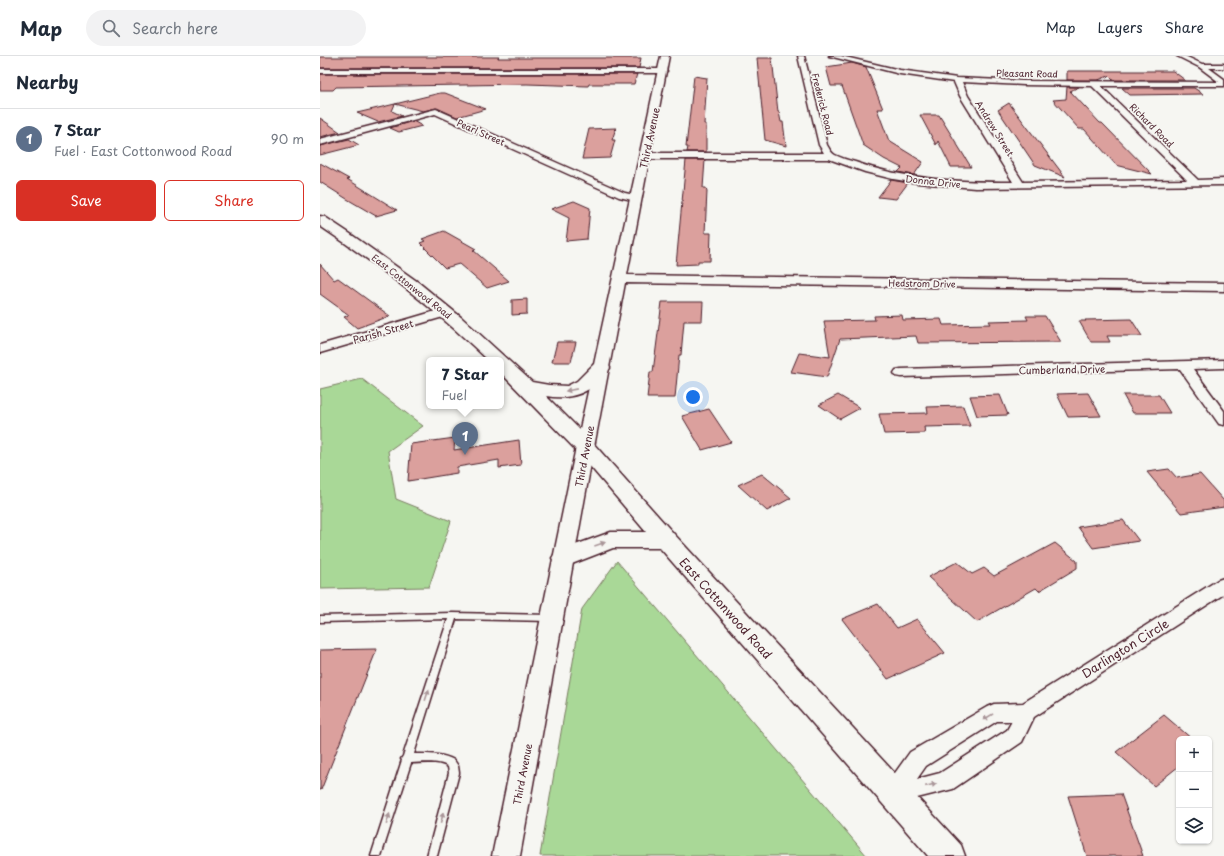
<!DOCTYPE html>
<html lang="en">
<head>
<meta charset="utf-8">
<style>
  body { margin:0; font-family:"Playpen Sans",sans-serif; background:#f2f2f3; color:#1f2937 }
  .controls { position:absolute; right:12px; bottom:12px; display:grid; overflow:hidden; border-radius:6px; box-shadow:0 1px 3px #0004 }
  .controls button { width:36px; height:36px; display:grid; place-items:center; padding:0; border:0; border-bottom:1px solid #e0e1e3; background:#fff; color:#1f2937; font:20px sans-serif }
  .you { position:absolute; left:373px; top:341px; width:14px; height:14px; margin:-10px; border:3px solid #fff; border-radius:50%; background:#1a73e8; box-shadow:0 0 0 6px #1a73e833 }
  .badge { display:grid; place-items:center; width:26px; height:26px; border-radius:50%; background:#d93025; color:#fff; font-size:13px; font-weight:700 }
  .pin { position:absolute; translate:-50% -33px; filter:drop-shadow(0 1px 2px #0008) }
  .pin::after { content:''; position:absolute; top:21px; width:14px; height:12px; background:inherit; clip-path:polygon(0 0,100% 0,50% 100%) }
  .popup { position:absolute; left:106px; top:301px; width:78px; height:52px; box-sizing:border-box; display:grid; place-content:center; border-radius:6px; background:#fff; filter:drop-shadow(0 1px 3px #0005); font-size:13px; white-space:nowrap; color:#747a83 }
  .popup b { font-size:15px; color:#1f2937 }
  .popup::after { content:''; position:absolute; left:50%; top:100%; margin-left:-8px; border:8px solid transparent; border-top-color:#fff }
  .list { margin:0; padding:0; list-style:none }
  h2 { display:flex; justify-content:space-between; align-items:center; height:52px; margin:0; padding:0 16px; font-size:17px }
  h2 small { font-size:13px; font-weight:400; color:#747a83 }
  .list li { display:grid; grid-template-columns:26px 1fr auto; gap:12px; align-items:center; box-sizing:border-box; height:60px; padding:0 16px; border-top:1px solid #e0e1e3 }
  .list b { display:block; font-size:15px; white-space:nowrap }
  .list p { margin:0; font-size:13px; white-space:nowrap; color:#747a83 }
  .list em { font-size:13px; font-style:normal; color:#747a83 }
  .actions { display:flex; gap:8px; padding:12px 16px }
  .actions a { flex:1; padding:9px 0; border:1px solid #d93025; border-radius:6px; text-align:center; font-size:14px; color:#d93025 }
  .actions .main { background:#d93025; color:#fff }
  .icon { flex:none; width:22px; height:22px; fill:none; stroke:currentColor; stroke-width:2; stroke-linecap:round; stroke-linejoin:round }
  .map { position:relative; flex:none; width:904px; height:800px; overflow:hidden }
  header { display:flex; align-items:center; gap:24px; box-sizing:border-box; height:56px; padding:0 20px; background:#fff; border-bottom:1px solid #e0e1e3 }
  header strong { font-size:19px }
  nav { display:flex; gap:22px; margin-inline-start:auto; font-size:14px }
  .search { width:280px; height:36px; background:#f2f2f3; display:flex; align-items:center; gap:10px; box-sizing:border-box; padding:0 14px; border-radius:22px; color:#747a83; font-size:15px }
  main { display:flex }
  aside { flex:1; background:#fff }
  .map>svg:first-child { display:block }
  .green { fill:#a9d897; stroke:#7a7c61 }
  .building { fill:#dba09d; stroke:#4a1f2b }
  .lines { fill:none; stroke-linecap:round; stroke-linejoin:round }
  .service-casing { stroke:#4a1f2b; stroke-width:3 }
  .minor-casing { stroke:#4a1f2b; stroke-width:3 }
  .tertiary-casing { stroke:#4a1f2b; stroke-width:3 }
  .secondary-casing { stroke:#4a1f2b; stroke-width:3 }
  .service { fill:#f6f6f2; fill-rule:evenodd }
  .minor { fill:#f6f6f2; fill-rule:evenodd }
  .tertiary { fill:#f6f6f2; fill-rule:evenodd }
  .secondary { fill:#f6f6f2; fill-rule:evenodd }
  .oneway { fill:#a99598 }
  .labels { text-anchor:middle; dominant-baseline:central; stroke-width:3.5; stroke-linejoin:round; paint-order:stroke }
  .far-street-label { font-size:9px; fill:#4a1f2b; stroke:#f6f6f2 }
  .street-label { font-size:10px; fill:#4a1f2b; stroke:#f6f6f2 }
  .near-street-label { font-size:12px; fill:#4a1f2b; stroke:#f6f6f2 }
</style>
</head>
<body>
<header>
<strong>Map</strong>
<div class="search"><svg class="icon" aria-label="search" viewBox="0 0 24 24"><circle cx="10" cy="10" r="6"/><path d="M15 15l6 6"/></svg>Search here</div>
<nav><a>Map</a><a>Layers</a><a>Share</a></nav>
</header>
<main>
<aside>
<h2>Nearby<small></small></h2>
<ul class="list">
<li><span class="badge" style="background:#5c6f8a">1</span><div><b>7 Star</b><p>Fuel · East Cottonwood Road</p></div><em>90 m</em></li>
</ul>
<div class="actions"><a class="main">Save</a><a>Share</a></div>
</aside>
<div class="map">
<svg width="904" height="800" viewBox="0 0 904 800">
  <rect width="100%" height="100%" fill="#f6f6f2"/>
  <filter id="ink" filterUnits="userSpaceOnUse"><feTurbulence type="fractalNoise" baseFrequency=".025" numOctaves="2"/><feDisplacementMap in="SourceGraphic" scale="8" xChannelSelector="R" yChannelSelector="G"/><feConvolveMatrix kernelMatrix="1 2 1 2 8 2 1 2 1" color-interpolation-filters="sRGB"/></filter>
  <g filter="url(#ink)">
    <g class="green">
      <path d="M42,323L103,370L68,395L76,443L131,465L109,531L0,533V333Z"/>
      <path d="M297,505L547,800H220L262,553Z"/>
    </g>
    <g class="building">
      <path d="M0,1H179L178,2H321L319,12H0Z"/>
      <path d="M437,2H452L458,56H459L461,66H463L466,90L445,84Z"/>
      <path d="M532,7L546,11L563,53H557L569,85L603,106L594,119L578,116L582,112L564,103L543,89L522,30H511L506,11Z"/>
      <path d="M747,15H853L865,24H793L789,20L778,24H747Z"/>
      <path d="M0,18H317L314,28H269L268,30L207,28L82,30L16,31L13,34H0Z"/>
      <path d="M374,20L387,22L384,68H386V96H367L368,91H366Z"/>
      <path d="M747,31H759L750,35L780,67H782L832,118L796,109L764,73H759L733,44L746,43Z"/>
      <path d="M802,32H874L883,38L810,39Z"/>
      <path d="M120,37H125L166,53L137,61L117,52L103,55L75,48Z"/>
      <path d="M689,47L745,121L715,109L678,54Z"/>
      <path d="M75,48L72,55L82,60L58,66L37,57Z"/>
      <path d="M600,59H619L651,111H631L618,85L616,89Z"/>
      <path d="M0,62L20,76L0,81Z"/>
      <path d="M93,65L102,70L79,76L70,72Z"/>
      <path d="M296,72L292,84H295L290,102L262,103L269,73Z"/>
      <path d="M29,83L39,89L0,99V90Z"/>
      <path d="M366,104H385L383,132H386L387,135L385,177H391L390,205H378V208L356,209Z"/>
      <path d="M0,107L29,123H27L77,154L56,160L27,143L0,126Z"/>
      <path d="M571,124L588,127L576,143L558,141Z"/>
      <path d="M254,145L270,152L267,183L246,185L249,162L231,153Z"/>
      <path d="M124,175L156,193L153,194L189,225L167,232L139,208L125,212L100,187L105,185L102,183Z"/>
      <path d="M0,208L14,224L18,222L70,260L37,272L24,261L29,259L0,238Z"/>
      <path d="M207,243V258L192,259V244Z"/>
      <path d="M342,246H383L382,265H364L361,299H359L355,342H327L330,316H333Z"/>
      <path d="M582,259L583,264L621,263L623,269L671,268L669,265L708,264L706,260H725L741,286L598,287L596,280L520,283L507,321L471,316L479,297L510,301L504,265L555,264L554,260Z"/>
      <path d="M811,263L822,280H787L790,286H771L759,265H766L765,264Z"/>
      <path d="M237,286H256L251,306H232Z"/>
      <path d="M768,337L781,360L748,361L737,338Z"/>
      <path d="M518,339L540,352L520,363L499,349Z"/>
      <path d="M680,339L688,359L657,360L650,340Z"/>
      <path d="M803,339H839L850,357H813Z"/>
      <path d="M643,350L650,370L604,371L605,377L564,378L559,358L608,357L607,351Z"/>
      <path d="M389,353L411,386L382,394L362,360Z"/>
      <path d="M135,382L134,394L199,384L201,409L179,412V404L137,411V417L88,425L91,388Z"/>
      <path d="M849,413L857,422L880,418L904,445V451L861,457L827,416Z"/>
      <path d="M442,418L471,442L447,455L418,429Z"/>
      <path d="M803,464L819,485L773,492L758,471Z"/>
      <path d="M735,487L757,505V512L719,535L716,532L657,566L608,521L637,506L652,518L664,512L674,520Z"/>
      <path d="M558,548L577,572L597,563L625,597L568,623L522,563Z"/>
      <path d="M57,593L1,734H0V594Z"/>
      <path d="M844,659L872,683H859V710L834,730L796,696Z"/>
      <path d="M801,738L823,800H767L748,740Z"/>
    </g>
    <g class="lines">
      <defs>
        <path id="service" d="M133,557L230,559L233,560L234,562L233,564L230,565L136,563L94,698C107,698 121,697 134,704L138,710L139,717L117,800H107L129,717L128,711C119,704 102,707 91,707L61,800H51L82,704L81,703L83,700L128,563L0,566V560Z"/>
        <g id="minor">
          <path d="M478,0H484L507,89C509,92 511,97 515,99C521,102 528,104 535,106C585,124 640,126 693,126L640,40L634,26L580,18L509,0H521L580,14L637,22L704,25L899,26L879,11L857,0H865L882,8H904V12H889L904,23V30H781L878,124L904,123V129L655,132L598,127L573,123L545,116L509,103H325L321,100L325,97H504L499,89ZM642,26L704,29L772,30L867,124L703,126L648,40Z"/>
          <path d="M0,13H343L347,15L343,17H0Z"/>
          <path d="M116,53L305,137L319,140L321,142L316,145L299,141L115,58L0,89V83Z"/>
          <path d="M126,252L130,253L132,256L130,259L0,297V289Z"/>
          <path d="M904,304V312L873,313L904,355V369L899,368L860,313L581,321L576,320L574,317L576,314L581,313Z"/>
          <path d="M904,522V538L714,661L702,686L633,733L573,748L565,745L562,738L565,731L590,696L667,651L674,648L703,647L898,524ZM677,665H692L687,674L620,717L597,723L606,710Z"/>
        </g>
        <path id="tertiary" d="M341,0H349L307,219L904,227V235L305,227L274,391L200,800H172L256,391Z"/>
        <path id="secondary" d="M0,160L5,161L29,177L98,226L142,262L212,326L229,329L247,330L257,325L274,308L281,306L288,308L290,312C275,335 253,345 226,340L272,386L354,478L641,789L645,800H608L340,492H293L244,511L236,508L232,502L236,496L291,476H326L258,396L181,317V304H168C116,254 60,210 0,170Z"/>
      </defs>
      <use href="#service" class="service-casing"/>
      <use href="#minor" class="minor-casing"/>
      <use href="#tertiary" class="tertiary-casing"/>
      <use href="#secondary" class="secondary-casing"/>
      <use href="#service" class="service"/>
      <use href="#minor" class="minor"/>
      <use href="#tertiary" class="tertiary"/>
      <use href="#secondary" class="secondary"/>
    </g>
    <defs><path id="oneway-solid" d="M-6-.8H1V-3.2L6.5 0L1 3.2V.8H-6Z"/></defs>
    <g class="oneway">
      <use href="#oneway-solid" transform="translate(251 334) rotate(169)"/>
      <use href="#oneway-solid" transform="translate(280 488) rotate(-19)"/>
      <use href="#oneway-solid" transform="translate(107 639) rotate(-72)"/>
      <use href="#oneway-solid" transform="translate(668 661) rotate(149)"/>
      <use href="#oneway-solid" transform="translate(611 729) rotate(-13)"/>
      <use href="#oneway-solid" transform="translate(122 762) rotate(-75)"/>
      <use href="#oneway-solid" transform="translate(68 763) rotate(-73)"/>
    </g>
  </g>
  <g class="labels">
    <g class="far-street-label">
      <text transform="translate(707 17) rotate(1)">Pleasant Road</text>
      <text transform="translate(503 48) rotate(76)">Frederick Road</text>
      <text transform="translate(832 69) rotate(45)">Richard Road</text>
      <text transform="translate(675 72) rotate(58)">Andrew Street</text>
      <text transform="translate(161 76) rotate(24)">Pearl Street</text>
      <text transform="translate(613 125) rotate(6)">Donna Drive</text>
      <text transform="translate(602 227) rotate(1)">Hedstrom Drive</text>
      <text transform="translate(92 230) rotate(38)">East Cottonwood Road</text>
    </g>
    <g class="street-label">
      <text transform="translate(329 82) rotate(-78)">Third Avenue</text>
      <text transform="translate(63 275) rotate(-16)">Parish Street</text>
      <text transform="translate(742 313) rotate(-1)">Cumberland Drive</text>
      <text transform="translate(264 400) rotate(-79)">Third Avenue</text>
      <text transform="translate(202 718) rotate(-79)">Third Avenue</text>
    </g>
    <g class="near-street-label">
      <text transform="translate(406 552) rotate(48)">East Cottonwood Road</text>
      <text transform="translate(805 592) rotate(-32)">Darlington Circle</text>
    </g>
  </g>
</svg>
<div class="controls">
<button>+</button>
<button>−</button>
<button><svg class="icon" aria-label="layers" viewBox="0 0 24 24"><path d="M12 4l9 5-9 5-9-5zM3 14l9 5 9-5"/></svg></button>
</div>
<div class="you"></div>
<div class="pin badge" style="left:145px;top:399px;background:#5c6f8a">1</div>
<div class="popup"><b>7 Star</b>Fuel</div>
</div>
</main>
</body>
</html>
